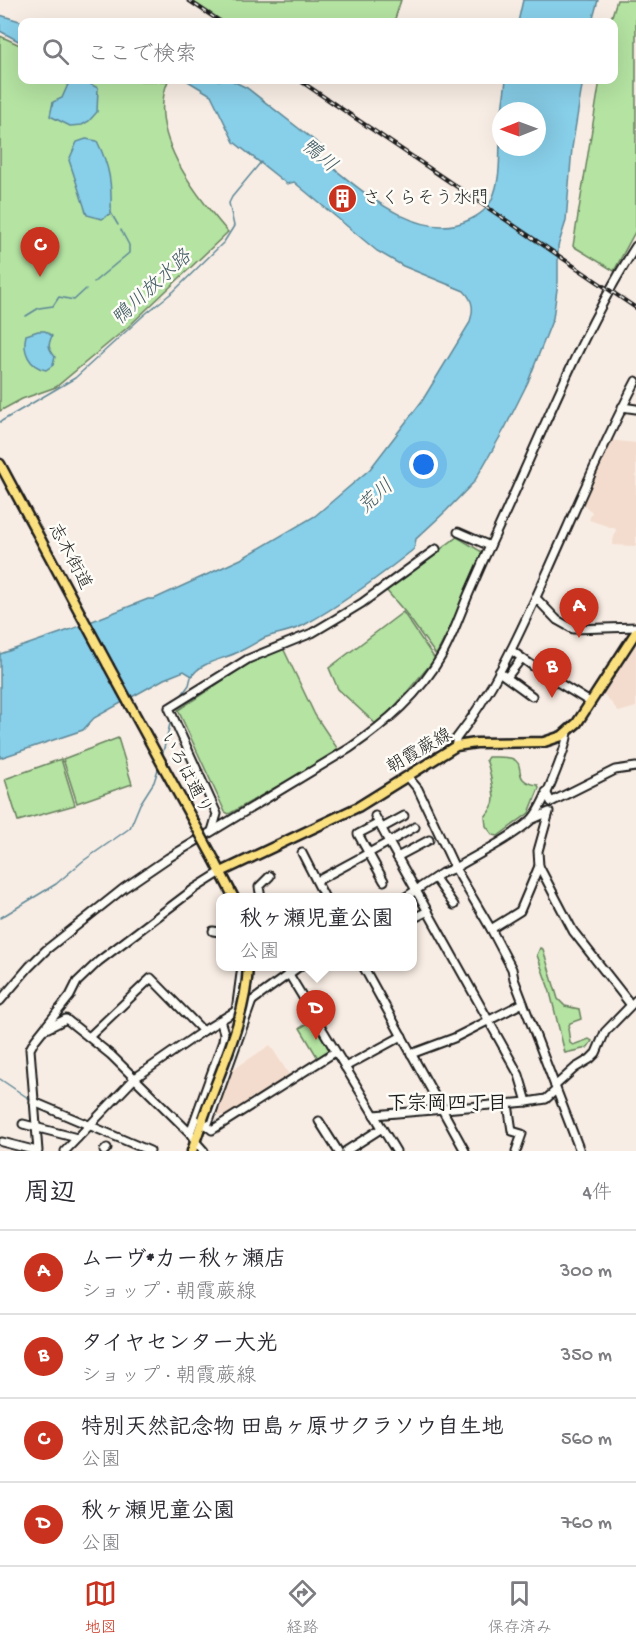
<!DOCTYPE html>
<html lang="ja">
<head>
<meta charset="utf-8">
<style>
  body { margin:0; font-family:"Gochi Hand","Klee One",sans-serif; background:#f2f2f3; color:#2b2b33 }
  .compass { position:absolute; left:492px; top:102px; width:54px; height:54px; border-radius:50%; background:#fff; box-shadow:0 6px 24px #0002; rotate:269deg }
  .you { position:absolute; left:424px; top:465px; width:21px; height:21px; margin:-15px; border:4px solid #fff; border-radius:50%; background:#1a73e8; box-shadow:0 0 0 9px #1a73e833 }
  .badge { display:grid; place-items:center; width:39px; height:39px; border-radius:50%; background:#c8321e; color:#fff; font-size:20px; font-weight:700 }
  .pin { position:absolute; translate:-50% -50px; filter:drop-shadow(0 2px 3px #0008) }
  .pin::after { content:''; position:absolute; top:32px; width:21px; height:18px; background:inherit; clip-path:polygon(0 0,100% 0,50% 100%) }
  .popup { position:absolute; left:216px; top:893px; width:201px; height:78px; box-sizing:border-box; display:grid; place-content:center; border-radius:12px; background:#fff; filter:drop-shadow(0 2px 4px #0005); font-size:20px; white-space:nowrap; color:#7c7c81 }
  .popup b { font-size:22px; color:#2b2b33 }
  .popup::after { content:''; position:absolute; left:50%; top:100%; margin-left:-12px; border:12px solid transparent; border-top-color:#fff }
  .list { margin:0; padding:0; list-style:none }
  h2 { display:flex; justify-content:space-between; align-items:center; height:78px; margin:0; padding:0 24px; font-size:26px }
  h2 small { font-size:20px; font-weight:400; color:#7c7c81 }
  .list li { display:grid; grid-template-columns:39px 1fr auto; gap:18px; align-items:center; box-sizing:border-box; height:84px; padding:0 24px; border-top:2px solid #e1e1e2 }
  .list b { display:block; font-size:22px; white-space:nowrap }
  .list p { margin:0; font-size:20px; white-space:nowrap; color:#7c7c81 }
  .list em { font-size:20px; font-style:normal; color:#7c7c81 }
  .icon { flex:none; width:33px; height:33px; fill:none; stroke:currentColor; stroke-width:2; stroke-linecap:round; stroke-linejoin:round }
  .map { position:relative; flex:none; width:636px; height:1151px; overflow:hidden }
  .search { position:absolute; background:#fff; box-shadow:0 6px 24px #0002; left:18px; right:18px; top:18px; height:66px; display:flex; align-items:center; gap:15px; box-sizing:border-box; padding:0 21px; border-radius:12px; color:#7c7c81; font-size:22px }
  .sheet { height:414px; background:#fff }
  nav { display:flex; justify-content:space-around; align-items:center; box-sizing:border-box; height:84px; border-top:2px solid #e1e1e2; background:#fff; font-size:16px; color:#7c7c81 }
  nav a { display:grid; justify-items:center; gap:3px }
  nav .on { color:#c8321e }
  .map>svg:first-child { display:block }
  .built { fill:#f3dccd }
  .green { fill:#b4e3a2; stroke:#68805f; stroke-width:1.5 }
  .water { fill:#88cfe9; stroke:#5d8797; stroke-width:1.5 }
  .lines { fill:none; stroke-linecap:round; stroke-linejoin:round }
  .stream { stroke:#5d8797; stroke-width:1.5 }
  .minor-casing { stroke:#1c1c1c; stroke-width:11 }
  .major-casing { stroke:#1c1c1c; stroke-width:13 }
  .minor { stroke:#fdfcf7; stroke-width:7 }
  .major { stroke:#fbe080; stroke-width:8 }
  .rail-casing { stroke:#1c1c1c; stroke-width:4 }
  .rail { stroke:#fdfcf7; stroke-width:1.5; stroke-dasharray:4.5; stroke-linecap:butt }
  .major-bridge-casing { stroke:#1c1c1c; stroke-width:13; stroke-linecap:butt }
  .major-bridge { stroke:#fbe080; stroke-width:8 }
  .labels { text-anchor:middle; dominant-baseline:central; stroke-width:5; stroke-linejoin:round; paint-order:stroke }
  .poi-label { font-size:18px; fill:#1c1c1c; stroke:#fdfcf7; text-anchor:start }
  .street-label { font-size:18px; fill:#1c1c1c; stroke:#fdfcf7 }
  .water-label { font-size:20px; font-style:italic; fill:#425b64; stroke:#fdfcf7 }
  .neighbourhood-label { font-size:20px; font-weight:bold; fill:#1c1c1c; stroke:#fdfcf7 }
</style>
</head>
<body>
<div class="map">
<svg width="636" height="1151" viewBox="0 0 636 1151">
  <rect width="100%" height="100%" fill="#f8ede4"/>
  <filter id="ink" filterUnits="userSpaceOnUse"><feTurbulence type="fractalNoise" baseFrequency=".0167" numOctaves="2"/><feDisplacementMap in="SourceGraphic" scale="12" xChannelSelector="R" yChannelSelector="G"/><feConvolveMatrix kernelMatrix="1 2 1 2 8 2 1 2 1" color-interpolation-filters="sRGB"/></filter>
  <g filter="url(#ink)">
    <g class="built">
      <path d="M608,440L636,443V546L612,545L616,529L589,520L592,512L584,505L580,504Z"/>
      <path d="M636,640V707L619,712L602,692Z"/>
      <path d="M270,1045L290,1076L227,1117L212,1113L228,1073Z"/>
    </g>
    <g class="green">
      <path d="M191,0H401L394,22H224Z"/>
      <path d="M617,0H636V230L614,271L573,246L600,80H614V22H610Z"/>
      <path d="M0,36L22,46V80L168,81C146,133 196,195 228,232L128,327L56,387L22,399L0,411Z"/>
      <path d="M457,537L482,552L458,612L436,655L405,612L386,590Z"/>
      <path d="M403,612L435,659L378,726L338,689L329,668Z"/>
      <path d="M283,648L315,715L339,751L229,814L225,812L178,710L246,665Z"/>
      <path d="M118,738L132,784L77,803L63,759Z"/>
      <path d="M488,757C495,757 507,756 513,759C527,765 510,781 538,785L539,788L529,813L498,836L493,835L486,826L485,817C489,812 494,806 494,799C494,793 489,765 486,760Z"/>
      <path d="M61,759L75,805L18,821L5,779Z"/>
      <path d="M540,948L543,949L558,999L565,1006L579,1009L581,1019L570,1023L568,1028L570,1043L573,1045L589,1039L592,1041L587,1048L565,1053L550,992L537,955Z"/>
      <path d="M313,1020L332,1052L319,1060L300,1028Z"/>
    </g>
    <g class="water">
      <path d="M523,0H598L592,22H518Z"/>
      <path d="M0,15L23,22L22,43L0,31Z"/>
      <path d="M70,80H82L98,88L97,112L89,121L82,125L70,126L50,116L53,102L62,98Z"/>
      <path d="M186,80H231L247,88L320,145L319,157C358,186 416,245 469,220C479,215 487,210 492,199C503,175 498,147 501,122V147H537V111H502L506,80H583L572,148L566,221L558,246V282L553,318L528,382L505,428L474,482L446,511L416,539L414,549C379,577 343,604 304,625C291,632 277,633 264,638C255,643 246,649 236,653C221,660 201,662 192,676L184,671L164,679L94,718L83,730L0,758V654L72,629L148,599H154L241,559L315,516L370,469L422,401L469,324C474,311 474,301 464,291L403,266L377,251L294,182L287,184L234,142L211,95Z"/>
      <path d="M86,139L97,141C110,167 112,184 111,213L102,219L87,215L69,160L77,142Z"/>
      <path d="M38,331H45L52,336C47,347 49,348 55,357L53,365L46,370C29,367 22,351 26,335Z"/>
    </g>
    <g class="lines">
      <g class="stream">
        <path d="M111,213L118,225"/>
        <path d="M94,282L129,253V245L121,230"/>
        <path d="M26,316L39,308L53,306L59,297L74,300L86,289"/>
        <path d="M0,422L75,378L144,315L174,291L224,242L234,226L229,203L232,197L261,162"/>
        <path d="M181,696L189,685L191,677"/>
        <path d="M162,756L171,720"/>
        <path d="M0,918L56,884L83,861L130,828L140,804L154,782L159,766"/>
        <path d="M0,1079L31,1100"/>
      </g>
      <defs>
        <g id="minor">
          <path d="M622,407L636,409"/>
          <path d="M458,532L490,546"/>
          <path d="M536,598L557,620L573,629L636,627"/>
          <path d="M511,650L541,672L590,702"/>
          <path d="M499,672L532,696"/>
          <path d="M507,677L521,659"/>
          <path d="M456,746V739C493,692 518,637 542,584C573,516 601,447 636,381"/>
          <path d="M408,777L418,789L455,868L491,929L512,969L514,979L580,1151"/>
          <path d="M546,792L551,802L615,770L636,767"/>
          <path d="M533,819L549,812L538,851L539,866L573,931L631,1005"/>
          <path d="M379,823L358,834L384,881"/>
          <path d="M415,827L389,842L519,1075L527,1102"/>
          <path d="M382,828L404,816"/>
          <path d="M212,831L217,814L169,708L248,659L312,633L344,614L362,603L436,549"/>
          <path d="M302,853L325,898"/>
          <path d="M397,857L429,840"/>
          <path d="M435,878L454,905"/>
          <path d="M317,881L389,842L375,816"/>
          <path d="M261,898L259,887L270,876"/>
          <path d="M404,898L442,873L455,868C480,853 508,840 530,821C542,811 567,747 568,731"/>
          <path d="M412,919L428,911"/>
          <path d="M491,929L520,911L539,866"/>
          <path d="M213,931L220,932"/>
          <path d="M284,966L396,1151"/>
          <path d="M363,966L465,1151"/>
          <path d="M0,1001L29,967L46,950L124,888L168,858L350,748C386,723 420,694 442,655C453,636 460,614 469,593C478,572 487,552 497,531C541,436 580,334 636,246"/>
          <path d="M236,1011L242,966"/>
          <path d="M46,1029L66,1019L111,1055L190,1133L195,1141L204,1151"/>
          <path d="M89,1037L151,978L203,1031"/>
          <path d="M411,1054L454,1038L523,1003"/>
          <path d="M345,1067L402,1036"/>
          <path d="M555,1086L575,1068L590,1059L596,1053L605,1032L636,1000"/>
          <path d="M34,1102L150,1151"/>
          <path d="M508,1104L512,1131L522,1134L516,1151"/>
          <path d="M374,1115L527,1102L546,1099L556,1090"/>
          <path d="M319,1121L338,1151"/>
          <path d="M23,1124L77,1138"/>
          <path d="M204,1125L207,1126L252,1001"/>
          <path d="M207,1126L212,1130L335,1052"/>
          <path d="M190,1133L223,1041L224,1033L220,1020"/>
          <path d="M2,1142L37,1151"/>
          <path d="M38,1151L30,1049L35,1040L70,996L77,982L99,961L194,889L221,872"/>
          <path d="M65,1151L135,1078L203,1031L252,1001L300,966"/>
          <path d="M104,1151L107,1148"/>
          <path d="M346,1151L382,1128"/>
        </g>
        <g id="major">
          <path d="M0,464L108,665"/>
          <path d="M215,861L234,898"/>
          <path d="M221,872L358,807L456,746L476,743L544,742L562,736L577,723L636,632"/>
          <path d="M192,1151L203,1119"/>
        </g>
      </defs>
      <use href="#minor" class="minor-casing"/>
      <use href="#major" class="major-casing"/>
      <use href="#minor" class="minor"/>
      <use href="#major" class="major"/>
      <defs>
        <g id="rail">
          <path d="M188,0L221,22"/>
          <path d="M299,80L636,308"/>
        </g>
      </defs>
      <use href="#rail" class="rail-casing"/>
      <use href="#rail" class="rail"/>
      <defs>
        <g id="major-bridge">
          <path d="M108,665L215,861"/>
          <path d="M203,1119C220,1070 246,1019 248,966"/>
        </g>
      </defs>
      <use href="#major-bridge" class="major-bridge-casing"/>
      <use href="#major-bridge" class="major-bridge"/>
    </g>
  </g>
  <defs>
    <symbol id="building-disc" viewBox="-11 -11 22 22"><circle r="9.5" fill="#c8321e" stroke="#fdfcf7"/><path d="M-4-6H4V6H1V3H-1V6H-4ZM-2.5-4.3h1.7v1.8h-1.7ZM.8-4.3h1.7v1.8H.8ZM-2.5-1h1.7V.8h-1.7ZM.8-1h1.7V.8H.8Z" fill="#fff"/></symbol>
  </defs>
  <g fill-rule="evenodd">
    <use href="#building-disc" x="326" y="182" width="33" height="33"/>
  </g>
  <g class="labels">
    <g class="poi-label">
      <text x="363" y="199">さくらそう水門</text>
    </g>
    <g class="street-label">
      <text transform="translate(69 557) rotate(62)">志木街道</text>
      <text transform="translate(420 752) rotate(-30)">朝霞蕨線</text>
      <text transform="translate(185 774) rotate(62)">いろは通り</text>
    </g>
    <g class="water-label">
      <text transform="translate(318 157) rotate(40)">鴨川</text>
      <text transform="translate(153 289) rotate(-43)">鴨川放水路</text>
      <text transform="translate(377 498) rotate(-42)">荒川</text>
    </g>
    <g class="neighbourhood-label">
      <text x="447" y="1105">下宗岡四丁目</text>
    </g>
  </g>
</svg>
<svg class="compass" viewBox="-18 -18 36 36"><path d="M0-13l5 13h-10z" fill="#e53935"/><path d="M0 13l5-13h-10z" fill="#7c7c81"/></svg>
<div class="you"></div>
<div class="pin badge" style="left:579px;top:638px">A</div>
<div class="pin badge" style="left:552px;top:698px">B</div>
<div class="pin badge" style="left:40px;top:277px">C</div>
<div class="pin badge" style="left:316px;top:1040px">D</div>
<div class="popup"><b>秋ヶ瀬児童公園</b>公園</div>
<div class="search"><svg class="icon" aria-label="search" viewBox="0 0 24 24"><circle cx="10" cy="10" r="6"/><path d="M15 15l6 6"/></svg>ここで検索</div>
</div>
<section class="sheet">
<h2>周辺<small>4件</small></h2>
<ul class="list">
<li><span class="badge">A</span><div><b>ムーヴ*カー秋ヶ瀬店</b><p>ショップ · 朝霞蕨線</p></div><em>300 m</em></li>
<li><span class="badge">B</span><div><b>タイヤセンター大光</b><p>ショップ · 朝霞蕨線</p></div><em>350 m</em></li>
<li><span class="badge">C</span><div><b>特別天然記念物 田島ヶ原サクラソウ自生地</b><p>公園</p></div><em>560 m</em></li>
<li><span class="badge">D</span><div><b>秋ヶ瀬児童公園</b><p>公園</p></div><em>760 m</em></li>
</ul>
</section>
<nav>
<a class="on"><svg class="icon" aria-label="map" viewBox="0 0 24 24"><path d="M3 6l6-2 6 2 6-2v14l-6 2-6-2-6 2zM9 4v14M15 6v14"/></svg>地図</a>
<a><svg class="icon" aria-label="directions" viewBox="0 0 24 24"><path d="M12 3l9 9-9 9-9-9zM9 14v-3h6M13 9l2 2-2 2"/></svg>経路</a>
<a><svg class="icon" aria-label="saved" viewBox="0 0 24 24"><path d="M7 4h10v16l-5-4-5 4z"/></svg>保存済み</a>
</nav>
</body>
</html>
